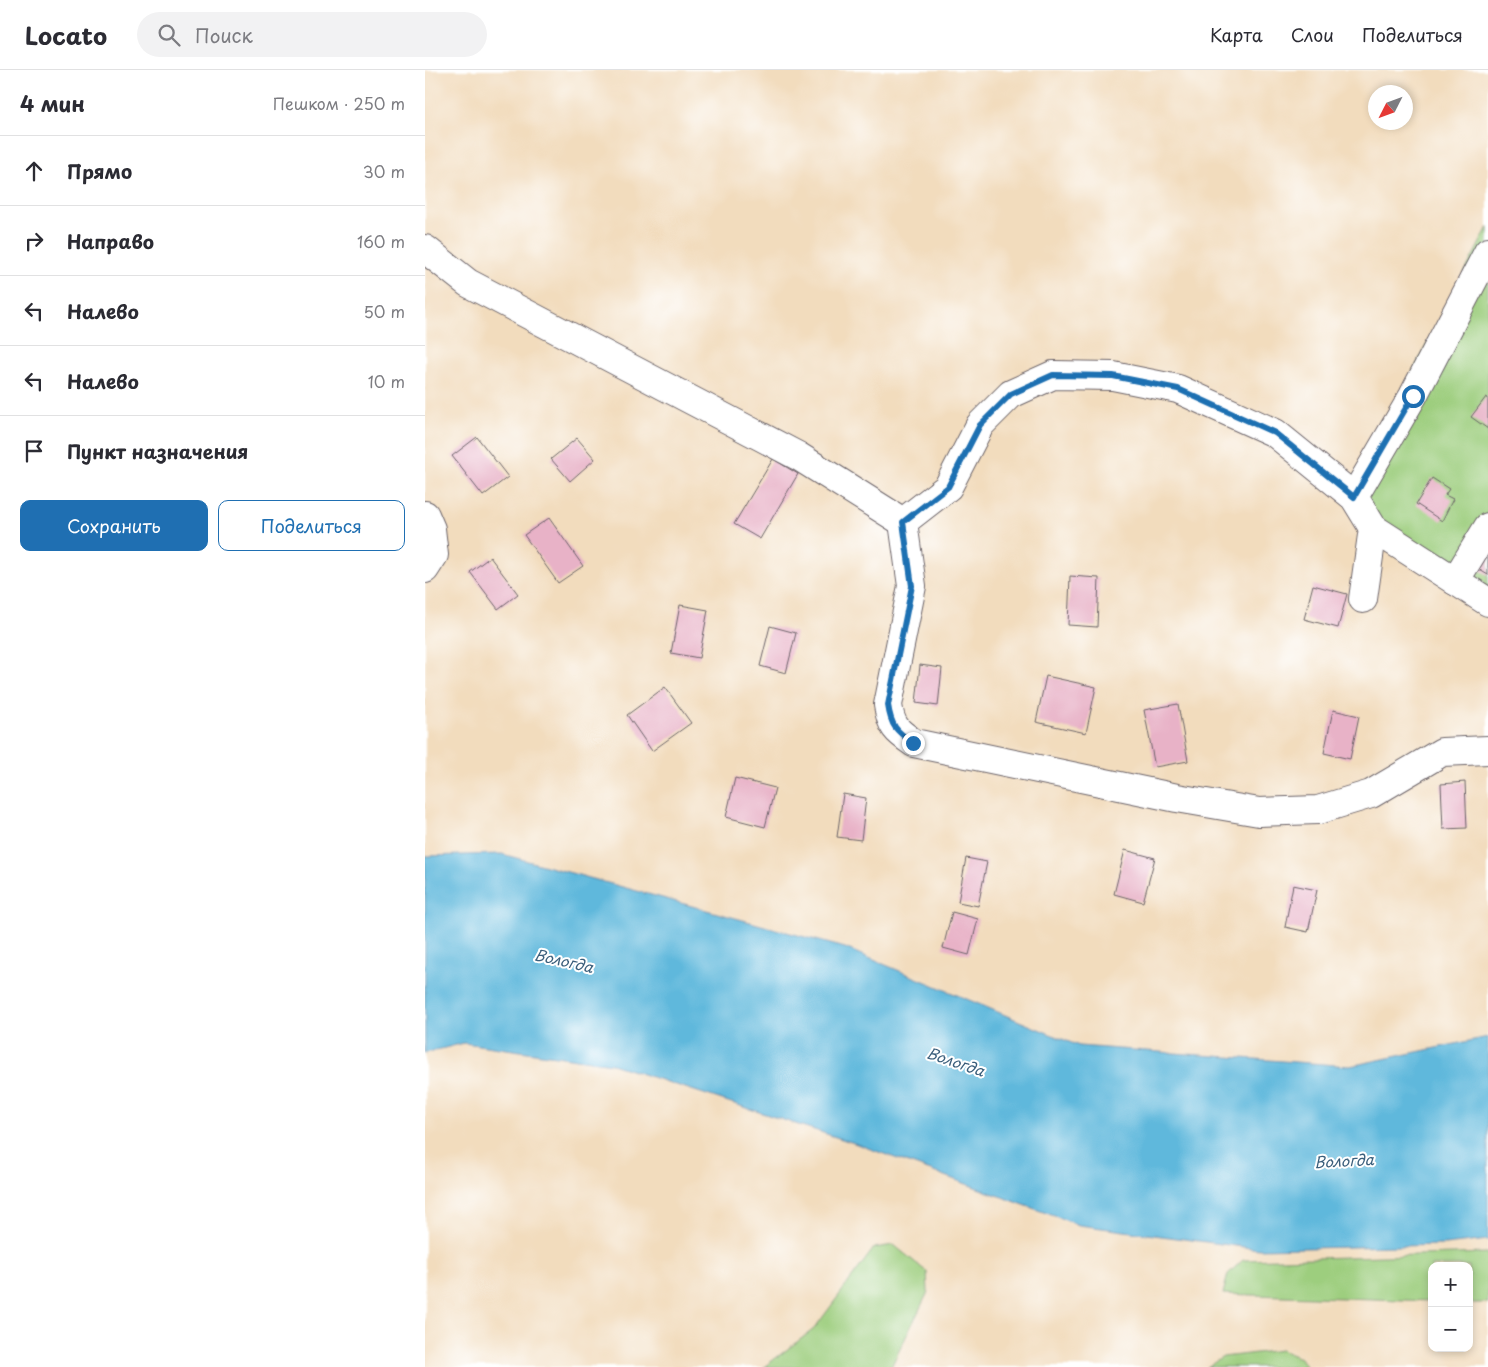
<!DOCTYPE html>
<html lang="ru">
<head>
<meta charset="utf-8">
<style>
  body { margin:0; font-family:"Playpen Sans",sans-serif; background:#f2f2f3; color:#2b2b33 }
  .controls { position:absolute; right:15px; bottom:15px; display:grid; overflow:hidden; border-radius:10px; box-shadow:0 2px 8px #0003 }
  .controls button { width:45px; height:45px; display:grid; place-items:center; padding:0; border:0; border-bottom:1px solid #e1e1e2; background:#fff; color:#2b2b33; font:25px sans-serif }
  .compass { position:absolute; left:943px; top:15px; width:45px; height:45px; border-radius:50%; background:#fff; box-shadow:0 2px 8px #0003; rotate:228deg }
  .stop { position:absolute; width:15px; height:15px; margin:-11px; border:4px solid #1f6fb2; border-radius:50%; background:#fff }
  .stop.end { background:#1f6fb2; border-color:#fff; box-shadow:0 1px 5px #0008 }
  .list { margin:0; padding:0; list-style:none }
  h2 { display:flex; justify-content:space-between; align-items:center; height:65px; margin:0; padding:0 20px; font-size:21px }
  h2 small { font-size:16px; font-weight:400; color:#7c7c81 }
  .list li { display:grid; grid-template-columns:32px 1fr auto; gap:15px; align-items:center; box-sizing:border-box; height:70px; padding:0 20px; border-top:1px solid #e1e1e2 }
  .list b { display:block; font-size:19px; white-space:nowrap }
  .list em { font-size:16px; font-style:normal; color:#7c7c81 }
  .actions { display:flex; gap:10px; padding:15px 20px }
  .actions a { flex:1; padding:11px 0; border:1px solid #1f6fb2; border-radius:10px; text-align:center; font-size:18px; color:#1f6fb2 }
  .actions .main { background:#1f6fb2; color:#fff }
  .icon { flex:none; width:28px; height:28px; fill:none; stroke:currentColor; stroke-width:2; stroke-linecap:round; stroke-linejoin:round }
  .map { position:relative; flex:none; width:1063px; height:1297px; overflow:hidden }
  header { display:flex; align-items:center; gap:30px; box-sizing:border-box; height:70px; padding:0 25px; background:#fff; border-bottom:1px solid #e1e1e2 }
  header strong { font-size:24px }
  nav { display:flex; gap:28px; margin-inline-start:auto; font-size:18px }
  .search { width:350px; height:45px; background:#f2f2f3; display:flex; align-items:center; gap:12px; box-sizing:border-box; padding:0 18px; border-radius:28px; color:#7c7c81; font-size:19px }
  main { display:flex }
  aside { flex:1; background:#fff }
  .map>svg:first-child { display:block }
  .green { fill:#9dce7e; stroke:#60785c }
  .water { fill:#5eb8dc; stroke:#406d8c }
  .building { fill:#e8b2c7 }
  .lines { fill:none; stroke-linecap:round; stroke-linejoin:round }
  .minor-casing { stroke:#6b6368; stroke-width:30 }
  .minor { stroke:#fff; stroke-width:28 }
  .route { stroke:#1f6fb2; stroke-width:6 }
  .labels { text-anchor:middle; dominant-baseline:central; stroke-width:4; stroke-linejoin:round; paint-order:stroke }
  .water-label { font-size:15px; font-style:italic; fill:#3a5e7b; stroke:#fff }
</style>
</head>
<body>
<header>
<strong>Locato</strong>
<div class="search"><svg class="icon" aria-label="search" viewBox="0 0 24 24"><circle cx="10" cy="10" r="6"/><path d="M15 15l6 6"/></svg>Поиск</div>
<nav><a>Карта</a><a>Слои</a><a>Поделиться</a></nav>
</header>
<main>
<aside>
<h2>4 мин<small>Пешком · 250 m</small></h2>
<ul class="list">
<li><svg class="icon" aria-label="ahead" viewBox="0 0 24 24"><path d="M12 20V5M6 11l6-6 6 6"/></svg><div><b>Прямо</b></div><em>30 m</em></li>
<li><svg class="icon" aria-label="right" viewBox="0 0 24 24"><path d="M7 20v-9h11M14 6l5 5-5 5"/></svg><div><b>Направо</b></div><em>160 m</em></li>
<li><svg class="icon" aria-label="left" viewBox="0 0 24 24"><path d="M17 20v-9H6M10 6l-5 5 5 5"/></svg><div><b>Налево</b></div><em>50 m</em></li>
<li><svg class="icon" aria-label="left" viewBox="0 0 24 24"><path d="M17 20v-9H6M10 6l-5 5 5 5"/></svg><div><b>Налево</b></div><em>10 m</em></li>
<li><svg class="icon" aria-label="arrive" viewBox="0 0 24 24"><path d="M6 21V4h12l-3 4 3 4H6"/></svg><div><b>Пункт назначения</b></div></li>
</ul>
<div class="actions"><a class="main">Сохранить</a><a>Поделиться</a></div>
</aside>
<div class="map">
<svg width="1063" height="1297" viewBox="0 0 1063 1297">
  <rect width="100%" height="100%" fill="#fff"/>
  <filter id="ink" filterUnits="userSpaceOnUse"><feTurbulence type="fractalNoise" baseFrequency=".02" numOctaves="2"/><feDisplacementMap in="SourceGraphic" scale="10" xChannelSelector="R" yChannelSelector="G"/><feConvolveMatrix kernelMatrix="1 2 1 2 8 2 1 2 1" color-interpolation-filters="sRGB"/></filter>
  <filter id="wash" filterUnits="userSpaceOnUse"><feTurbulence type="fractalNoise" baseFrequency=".0096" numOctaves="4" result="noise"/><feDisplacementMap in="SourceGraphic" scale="20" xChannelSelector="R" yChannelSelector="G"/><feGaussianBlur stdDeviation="1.12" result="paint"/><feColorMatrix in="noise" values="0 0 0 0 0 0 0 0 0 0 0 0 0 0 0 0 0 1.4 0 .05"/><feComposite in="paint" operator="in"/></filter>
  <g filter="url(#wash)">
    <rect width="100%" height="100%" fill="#f2dcbd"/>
    <g class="green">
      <path d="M1063,157V518L920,432Z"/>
      <path d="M469,1175L502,1202L503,1222L466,1297H339L389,1259L449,1178Z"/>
      <path d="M1063,1183V1233H1044V1196H1007V1231L798,1224L803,1204L818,1190Z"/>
      <path d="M856,1280L875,1288L881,1297H782L798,1287Z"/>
    </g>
    <path class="water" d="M77,784L420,878L654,976L925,996L1063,967V1170L1020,1175L834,1179L654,1155L429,1073L187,994L39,973L0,983V786Z"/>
    <g id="blocks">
      <g class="building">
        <path d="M1061,327L1063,328V359L1046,347Z"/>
        <path d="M52,367L83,407L58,426L27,386Z"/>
        <path d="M152,368L170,389L145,411L126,389Z"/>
        <path d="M348,389L373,404L335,469L309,454Z"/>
        <path d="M1007,408L1024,419L1020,425L1028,429L1017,451L991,434Z"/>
        <path d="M124,448L158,496L133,513L99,465Z"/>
        <path d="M1063,482V505L1053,499Z"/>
        <path d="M65,487L93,524L73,539L45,502Z"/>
        <path d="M645,506L674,508L672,557L643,555Z"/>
        <path d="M888,515L922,524L913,558L879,549Z"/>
        <path d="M255,535L283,540L274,588L246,583Z"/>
        <path d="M345,556L371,563L361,603L335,596Z"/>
        <path d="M495,595L517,598L513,636L491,633Z"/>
        <path d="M621,606L671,617L661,663L611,652Z"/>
        <path d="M240,617L266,653L227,681L202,645Z"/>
        <path d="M753,634L763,691L730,697L719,640Z"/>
        <path d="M908,640L934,646L925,689L899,683Z"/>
        <path d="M310,708L350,718L340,757L301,747Z"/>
        <path d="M1040,712L1042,758L1018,759L1016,714Z"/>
        <path d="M418,724L441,728L436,770L412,767Z"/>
        <path d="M700,780L730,788L718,832L689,824Z"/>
        <path d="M541,788L562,792L553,836L533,832Z"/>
        <path d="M868,815L892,820L883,862L860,857Z"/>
        <path d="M527,842L553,849L544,885L518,878Z"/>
      </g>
    </g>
  </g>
  <g filter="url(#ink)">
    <use href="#blocks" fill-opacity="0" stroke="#6b6368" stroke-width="1"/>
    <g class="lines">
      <defs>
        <g id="minor">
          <path d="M0,179L43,213L373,386L478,452"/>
          <path d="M929,427L988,326L1063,182"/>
          <path d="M0,445L6,459L9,485L0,499"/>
          <path d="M1030,511L1063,457"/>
          <path d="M938,529L948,458"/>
          <path d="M1063,532L948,458L929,427L850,363L753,319L688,306L628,305L586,324L555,355L523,417L478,452L487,516L463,635C466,656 471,661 489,673L752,728L834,742L893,740L946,724L1017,682L1063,680"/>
        </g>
      </defs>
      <use href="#minor" class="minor-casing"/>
      <use href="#minor" class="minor"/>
    </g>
  </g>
  <g class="lines" filter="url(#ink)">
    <path class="route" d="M488,673C471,661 466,656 463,635L487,516L478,452L523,417L555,355L586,324L628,305L688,306L753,319L850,363L929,427L988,326"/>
  </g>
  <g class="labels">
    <g class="water-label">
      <text transform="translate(139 890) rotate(13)">Вологда</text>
      <text transform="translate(531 991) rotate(19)">Вологда</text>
      <text transform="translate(919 1090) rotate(-3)">Вологда</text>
    </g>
  </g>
</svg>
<div class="controls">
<button>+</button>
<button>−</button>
</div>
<svg class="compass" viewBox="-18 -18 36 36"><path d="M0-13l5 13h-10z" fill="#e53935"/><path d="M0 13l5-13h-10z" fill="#7c7c81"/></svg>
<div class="stop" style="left:988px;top:326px"></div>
<div class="stop end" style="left:488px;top:673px"></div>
</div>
</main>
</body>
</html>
